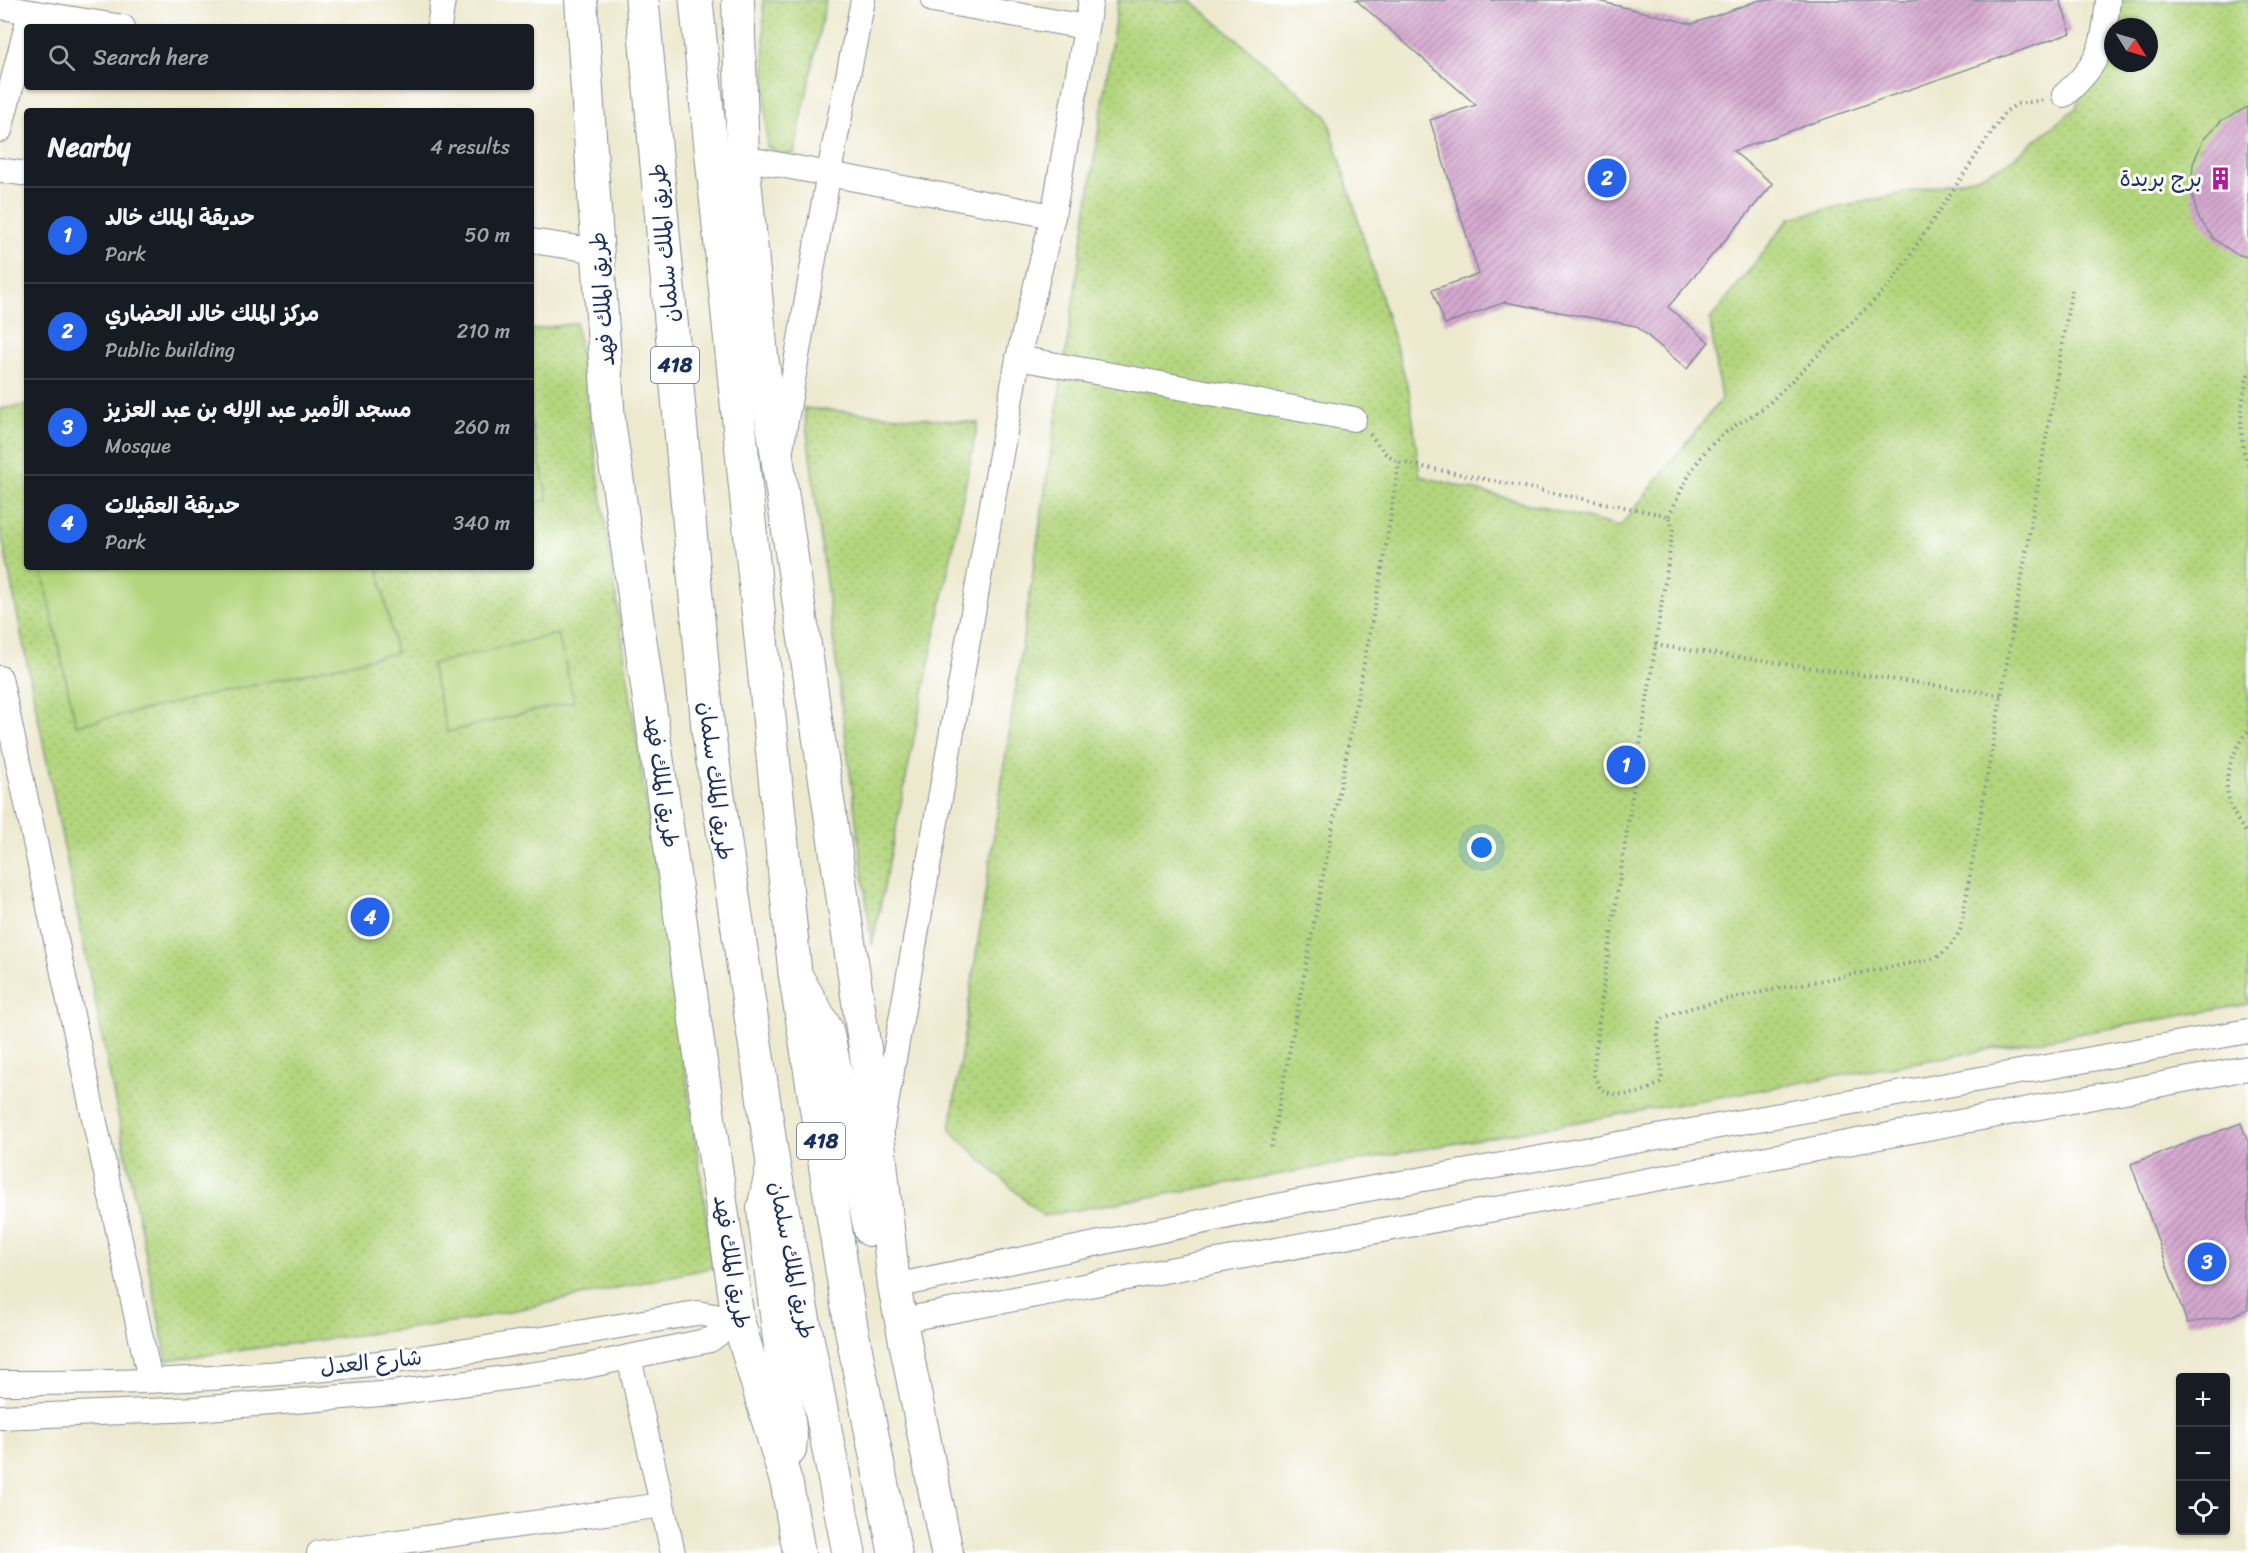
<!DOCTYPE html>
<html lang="en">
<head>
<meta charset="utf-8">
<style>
  body { margin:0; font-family:Sriracha,"Playpen Sans Arabic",sans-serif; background:#20242c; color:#f1f3f6 }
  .controls { position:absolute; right:18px; bottom:18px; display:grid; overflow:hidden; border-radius:6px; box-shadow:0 2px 4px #0004 }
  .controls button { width:54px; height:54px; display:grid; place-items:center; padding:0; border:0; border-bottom:2px solid #363941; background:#171b24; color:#f1f3f6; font:30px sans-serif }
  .compass { position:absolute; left:2104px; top:18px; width:54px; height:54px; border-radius:50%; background:#171b24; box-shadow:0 2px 4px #0004; rotate:127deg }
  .you { position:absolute; left:1482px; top:848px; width:21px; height:21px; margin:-15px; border:4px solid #fff; border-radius:50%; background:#1a73e8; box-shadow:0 0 0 9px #1a73e833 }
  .badge { display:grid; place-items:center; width:39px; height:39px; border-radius:50%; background:#2563eb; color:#fff; font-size:20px; font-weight:700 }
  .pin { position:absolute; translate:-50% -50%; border:3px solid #fff; box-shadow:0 2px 6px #0006 }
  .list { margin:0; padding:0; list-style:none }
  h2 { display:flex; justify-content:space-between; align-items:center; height:78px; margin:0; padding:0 24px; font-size:26px }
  h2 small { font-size:20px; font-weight:400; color:#9ea1a6 }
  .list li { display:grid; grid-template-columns:39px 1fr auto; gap:18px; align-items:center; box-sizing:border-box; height:96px; padding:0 24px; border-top:2px solid #363941 }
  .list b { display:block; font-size:22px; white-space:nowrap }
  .list p { margin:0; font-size:20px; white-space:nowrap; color:#9ea1a6 }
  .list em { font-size:20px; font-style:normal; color:#9ea1a6 }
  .icon { flex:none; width:33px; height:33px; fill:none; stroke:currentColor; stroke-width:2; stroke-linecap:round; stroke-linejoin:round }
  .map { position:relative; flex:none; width:2248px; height:1553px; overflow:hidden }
  .search { position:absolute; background:#171b24; box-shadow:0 2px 4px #0004; left:24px; top:24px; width:510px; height:66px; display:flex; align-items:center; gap:15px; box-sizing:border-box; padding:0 21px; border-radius:6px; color:#9ea1a6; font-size:22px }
  .panel { position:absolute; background:#171b24; box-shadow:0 2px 4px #0004; left:24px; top:108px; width:510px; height:462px; border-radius:6px }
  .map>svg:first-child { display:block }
  .grass { fill:url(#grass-dots); stroke:#67826e; stroke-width:1.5; fill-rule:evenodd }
  .pitch { fill:#b3d57d; stroke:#67826e; stroke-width:1.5 }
  .building { fill:url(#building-hatch) }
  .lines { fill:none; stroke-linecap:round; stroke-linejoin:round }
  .minor-casing { stroke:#848c96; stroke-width:26 }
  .major-casing { stroke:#848c96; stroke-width:34 }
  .highway-casing { stroke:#848c96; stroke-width:35 }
  .path { stroke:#848c96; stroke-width:4; stroke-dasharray:1.5 4.5; stroke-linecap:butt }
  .minor { stroke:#fff; stroke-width:24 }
  .major { stroke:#fff; stroke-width:32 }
  .highway { stroke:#fff; stroke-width:33 }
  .labels { text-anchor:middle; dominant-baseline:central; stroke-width:6; stroke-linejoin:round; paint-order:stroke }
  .shield { fill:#fff; stroke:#5f6d8e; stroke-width:1.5 }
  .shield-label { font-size:21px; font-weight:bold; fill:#1b2f5e }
  .poi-label { font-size:22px; fill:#1b2f5e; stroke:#fff; text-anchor:end }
  .street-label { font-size:22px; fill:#1b2f5e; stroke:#fff }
</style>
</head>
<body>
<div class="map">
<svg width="2248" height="1553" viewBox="0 0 2248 1553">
  <defs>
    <pattern id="grass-dots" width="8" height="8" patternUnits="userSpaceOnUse" patternTransform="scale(1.5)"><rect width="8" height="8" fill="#b3d57d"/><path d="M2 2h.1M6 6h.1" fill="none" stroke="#99b76e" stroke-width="1.8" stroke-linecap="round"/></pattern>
    <pattern id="building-hatch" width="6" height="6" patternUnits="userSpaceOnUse" patternTransform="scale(1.5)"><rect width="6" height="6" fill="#d5a8cf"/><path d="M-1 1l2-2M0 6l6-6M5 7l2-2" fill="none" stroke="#ac89ab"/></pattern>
  </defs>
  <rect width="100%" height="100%" fill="#fff"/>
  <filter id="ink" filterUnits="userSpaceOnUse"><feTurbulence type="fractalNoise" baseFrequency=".0167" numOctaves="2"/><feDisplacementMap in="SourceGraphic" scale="12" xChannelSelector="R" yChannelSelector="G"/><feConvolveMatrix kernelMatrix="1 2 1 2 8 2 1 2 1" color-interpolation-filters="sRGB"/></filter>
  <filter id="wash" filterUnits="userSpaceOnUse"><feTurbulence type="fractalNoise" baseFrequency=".008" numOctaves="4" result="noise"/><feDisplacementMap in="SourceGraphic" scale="24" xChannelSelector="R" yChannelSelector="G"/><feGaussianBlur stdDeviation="1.35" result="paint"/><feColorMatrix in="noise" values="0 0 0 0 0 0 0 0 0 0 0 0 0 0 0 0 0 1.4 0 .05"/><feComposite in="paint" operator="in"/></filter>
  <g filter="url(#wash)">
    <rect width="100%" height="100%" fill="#ede9cf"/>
    <g class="grass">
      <path d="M763,0H826L794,154H780L767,147Z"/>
      <path d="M1118,0H1190L1327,116L1409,390L1420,476L1620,527L1721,399L1710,320L1790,218L1977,177L2007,163L2076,108L2108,0H2248V1004L1042,1216L950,1130ZM2113,27H2149V63H2113Z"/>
      <path d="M576,323L714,1267L465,1321L167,1360L0,528V409L27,405V567H531V330Z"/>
      <path d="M804,408L978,423L872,946Z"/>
    </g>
    <g class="pitch">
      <path d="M531,422L548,500L531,504Z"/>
      <path d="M41,567H378L396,653L76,725Z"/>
      <path d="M558,634L574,701L447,732L431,664Z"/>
    </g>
    <g id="blocks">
      <g class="building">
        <path d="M1356,0H1594L1692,24L1760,0H2060L2071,33L1733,151L1773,184L1668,307L1709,342L1687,369L1636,326L1505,302L1445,324L1432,290L1479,274L1430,120L1476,105Z"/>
        <path d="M2248,107V257L2236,254L2214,239L2198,217L2191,191L2193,164L2203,140L2222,120Z"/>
        <path d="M2241,1123L2248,1142V1309L2231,1316L2187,1323L2131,1164Z"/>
      </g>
    </g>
  </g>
  <g filter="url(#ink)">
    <use href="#blocks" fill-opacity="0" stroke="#848c96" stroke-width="1.5"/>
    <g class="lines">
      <defs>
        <g id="minor">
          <path d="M933,0L1085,27"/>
          <path d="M0,7L123,27"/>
          <path d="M439,27L443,0"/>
          <path d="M2064,95C2101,63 2103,47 2108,0"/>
          <path d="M0,130L30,13"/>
          <path d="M743,158L1053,216"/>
          <path d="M0,170L27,174"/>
          <path d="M531,241L599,251"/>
          <path d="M1018,358L1354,419"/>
          <path d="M781,449L829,172L863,0"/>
          <path d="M0,678L150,1380"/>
          <path d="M882,1127L1018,358L1053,216L1091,0"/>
          <path d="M894,1286L1301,1201L2248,1031"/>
          <path d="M902,1320L2248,1068"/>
          <path d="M629,1357L673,1553"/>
          <path d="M0,1383C139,1384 280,1377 418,1358C511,1346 604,1328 697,1313L738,1320"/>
          <path d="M0,1417L196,1409L393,1393L572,1369L710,1340L738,1320"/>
          <path d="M319,1553L662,1505"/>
        </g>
        <g id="major">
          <path d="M581,0L609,421L738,1320L787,1485L799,1553"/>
          <path d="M738,0L743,158L762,356L879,1143L894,1286L947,1553"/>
          <path d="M797,977L827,1030L870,1230"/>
          <path d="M773,1163L763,1209L791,1437L790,1450"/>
        </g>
        <g id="highway">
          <path d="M642,0L708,729L773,1163L849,1553"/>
          <path d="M696,0L795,973L851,1327L895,1553"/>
        </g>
      </defs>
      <use href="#minor" class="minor-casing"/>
      <use href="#major" class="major-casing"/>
      <use href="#highway" class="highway-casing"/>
      <g class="path">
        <path d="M2248,374C2240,406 2238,434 2248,466"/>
        <path d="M1370,434L1385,453L1399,462L1669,516L1673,530L1604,981L1593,1074L1601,1090C1622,1099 1643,1094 1661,1082C1665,1067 1651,1032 1663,1019C1675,1004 1899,967 1936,958C1949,949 1955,942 1961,927L2072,288"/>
        <path d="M1669,516C1695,459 1706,440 1763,409L1890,285L2005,112L2017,104L2045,100"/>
        <path d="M1655,645L2001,695"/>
        <path d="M2248,731C2221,768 2219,799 2248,835"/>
        <path d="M1271,1147L1383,564L1399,462"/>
      </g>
      <use href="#minor" class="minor"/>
      <use href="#major" class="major"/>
      <use href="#highway" class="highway"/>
    </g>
  </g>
  <defs>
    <symbol id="building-bare" viewBox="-9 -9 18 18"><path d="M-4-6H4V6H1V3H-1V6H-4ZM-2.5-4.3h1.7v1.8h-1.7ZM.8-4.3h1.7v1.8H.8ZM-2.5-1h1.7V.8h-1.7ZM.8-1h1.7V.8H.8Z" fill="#b5179e" stroke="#fff" stroke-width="2.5" paint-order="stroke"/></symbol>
  </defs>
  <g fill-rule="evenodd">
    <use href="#building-bare" x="2204" y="162" width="33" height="33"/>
  </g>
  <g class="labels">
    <g class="shield">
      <rect x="651" y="347" width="48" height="36" rx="4.5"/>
      <rect x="797" y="1123" width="48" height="36" rx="4.5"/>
    </g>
    <g class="shield-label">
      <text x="675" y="365">418</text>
      <text x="821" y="1141">418</text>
    </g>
    <g class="poi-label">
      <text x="2202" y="178">برج بريدة</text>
    </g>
    <g class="street-label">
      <text transform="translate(664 243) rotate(-95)">طريق الملك سلمان</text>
      <text transform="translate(602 299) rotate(-94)">طريق الملك فهد</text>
      <text transform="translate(662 781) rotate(82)">طريق الملك فهد</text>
      <text transform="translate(716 781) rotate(83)">طريق الملك سلمان</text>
      <text transform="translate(792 1260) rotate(79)">طريق الملك سلمان</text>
      <text transform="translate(732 1262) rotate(81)">طريق الملك فهد</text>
      <text transform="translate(371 1362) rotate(-6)">شارع العدل</text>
    </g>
  </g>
</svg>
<div class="controls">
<button>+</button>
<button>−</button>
<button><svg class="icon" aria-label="locate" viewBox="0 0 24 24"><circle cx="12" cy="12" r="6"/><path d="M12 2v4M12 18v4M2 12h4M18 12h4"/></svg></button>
</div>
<svg class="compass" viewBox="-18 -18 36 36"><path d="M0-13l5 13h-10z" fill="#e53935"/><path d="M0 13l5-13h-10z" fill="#9ea1a6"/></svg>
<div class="you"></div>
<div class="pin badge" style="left:1626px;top:765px">1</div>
<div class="pin badge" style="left:1607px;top:178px">2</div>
<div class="pin badge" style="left:2207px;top:1262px">3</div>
<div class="pin badge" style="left:370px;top:917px">4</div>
<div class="search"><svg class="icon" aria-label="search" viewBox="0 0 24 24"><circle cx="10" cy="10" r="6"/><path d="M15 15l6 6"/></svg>Search here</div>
<section class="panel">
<h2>Nearby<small>4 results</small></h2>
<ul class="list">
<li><span class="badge">1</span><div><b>حديقة الملك خالد</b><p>Park</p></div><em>50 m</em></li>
<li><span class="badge">2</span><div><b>مركز الملك خالد الحضاري</b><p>Public building</p></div><em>210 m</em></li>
<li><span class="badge">3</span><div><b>مسجد الأمير عبد الإله بن عبد العزيز</b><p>Mosque</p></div><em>260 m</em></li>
<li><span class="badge">4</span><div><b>حديقة العقيلات</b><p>Park</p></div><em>340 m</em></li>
</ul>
</section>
</div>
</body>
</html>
